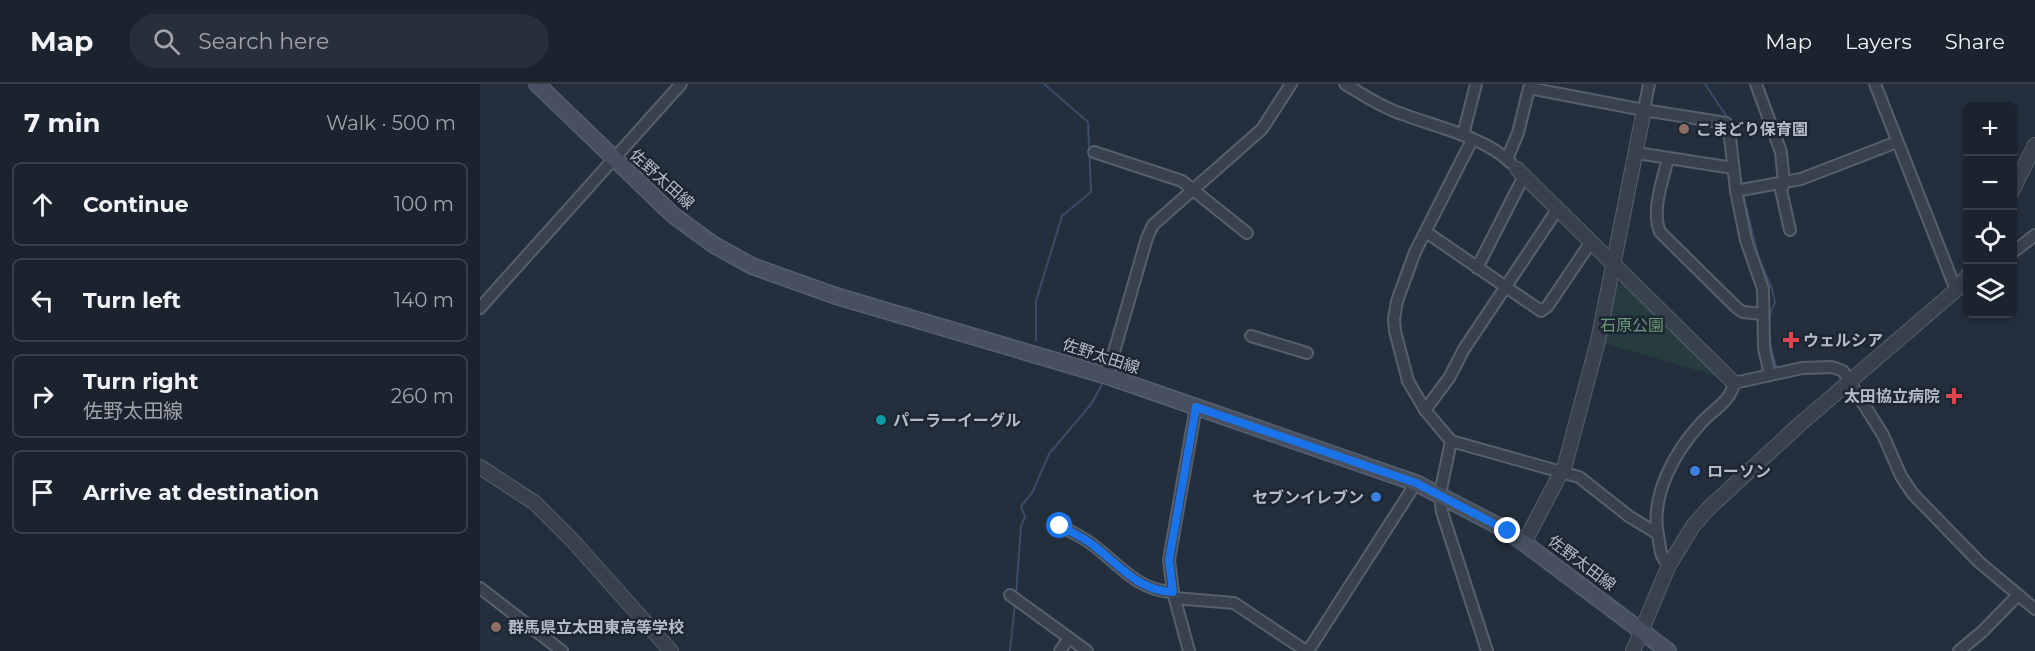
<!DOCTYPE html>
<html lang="en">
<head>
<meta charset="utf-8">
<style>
  body { margin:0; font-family:Montserrat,"Noto Sans JP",sans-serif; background:#282f3a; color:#f1f3f6 }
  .controls { position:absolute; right:18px; top:18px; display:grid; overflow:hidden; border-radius:9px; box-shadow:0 3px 9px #0003 }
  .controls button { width:54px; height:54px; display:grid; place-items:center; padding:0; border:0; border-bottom:2px solid #39404a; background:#1b232e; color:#f1f3f6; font:30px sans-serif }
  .stop { position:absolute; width:18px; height:18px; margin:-14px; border:4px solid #1a73e8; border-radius:50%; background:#fff }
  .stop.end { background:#1a73e8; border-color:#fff; box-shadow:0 2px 6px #0008 }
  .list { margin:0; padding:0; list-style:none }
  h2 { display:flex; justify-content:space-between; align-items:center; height:78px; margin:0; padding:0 24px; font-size:26px }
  h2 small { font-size:20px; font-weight:400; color:#a0a4aa }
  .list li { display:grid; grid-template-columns:39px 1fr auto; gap:18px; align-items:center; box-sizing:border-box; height:84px; margin:0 12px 12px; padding:0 12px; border:2px solid #39404a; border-radius:9px }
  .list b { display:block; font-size:22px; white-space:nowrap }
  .list p { margin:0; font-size:20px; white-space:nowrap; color:#a0a4aa }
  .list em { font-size:20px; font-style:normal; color:#a0a4aa }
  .icon { flex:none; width:33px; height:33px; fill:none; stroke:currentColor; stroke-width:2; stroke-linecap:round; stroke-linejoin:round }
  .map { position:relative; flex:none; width:1555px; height:567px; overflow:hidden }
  header { display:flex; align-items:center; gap:36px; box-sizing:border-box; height:84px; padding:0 30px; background:#1b232e; border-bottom:2px solid #39404a }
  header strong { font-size:28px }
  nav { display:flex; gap:33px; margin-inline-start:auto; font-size:21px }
  .search { width:420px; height:54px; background:#282f3a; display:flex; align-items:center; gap:15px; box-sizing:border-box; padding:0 21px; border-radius:33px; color:#a0a4aa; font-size:22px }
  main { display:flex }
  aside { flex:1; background:#1b232e }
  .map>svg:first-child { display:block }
  .green { fill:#263c3f }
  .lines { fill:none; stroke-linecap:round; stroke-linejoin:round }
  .stream { stroke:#394c67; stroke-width:2 }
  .minor-casing { stroke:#565f6c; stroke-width:14 }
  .tertiary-casing { stroke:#565f6c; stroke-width:16 }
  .secondary-casing { stroke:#565f6c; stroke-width:18 }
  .minor { stroke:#38414e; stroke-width:10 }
  .tertiary { stroke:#38414e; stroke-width:14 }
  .secondary { stroke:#465061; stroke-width:15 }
  .route { stroke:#1a73e8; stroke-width:8 }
  .education-dot { fill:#8d6e63; stroke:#1d2633; stroke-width:2 }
  .health-dot { fill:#e0444e; stroke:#1d2633; stroke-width:2 }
  .culture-dot { fill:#0f9aa8; stroke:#1d2633; stroke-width:2 }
  .shop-dot { fill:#3f7fe0; stroke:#1d2633; stroke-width:2 }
  .labels { text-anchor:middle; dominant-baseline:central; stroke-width:5; stroke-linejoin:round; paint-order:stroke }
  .poi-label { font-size:16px; font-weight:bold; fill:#b4bcc9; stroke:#1d2633; text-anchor:start }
  .street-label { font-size:16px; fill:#b4bcc9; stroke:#1d2633 }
  .park-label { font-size:16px; fill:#6b9a76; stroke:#1d2633 }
</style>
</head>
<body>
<header>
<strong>Map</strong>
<div class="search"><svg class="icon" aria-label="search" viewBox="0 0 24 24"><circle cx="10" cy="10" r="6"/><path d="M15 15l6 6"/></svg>Search here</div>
<nav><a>Map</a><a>Layers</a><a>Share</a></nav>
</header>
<main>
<aside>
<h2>7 min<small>Walk · 500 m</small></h2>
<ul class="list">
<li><svg class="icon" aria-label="ahead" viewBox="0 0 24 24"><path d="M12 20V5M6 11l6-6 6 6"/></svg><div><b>Continue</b></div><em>100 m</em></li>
<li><svg class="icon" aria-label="left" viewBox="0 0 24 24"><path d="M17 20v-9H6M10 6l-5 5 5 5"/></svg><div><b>Turn left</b></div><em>140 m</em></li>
<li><svg class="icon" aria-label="right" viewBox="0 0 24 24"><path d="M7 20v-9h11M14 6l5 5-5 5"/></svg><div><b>Turn right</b><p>佐野太田線</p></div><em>260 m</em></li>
<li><svg class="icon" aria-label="arrive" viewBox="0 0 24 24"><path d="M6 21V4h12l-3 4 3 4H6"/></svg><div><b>Arrive at destination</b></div></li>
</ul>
</aside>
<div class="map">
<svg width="1555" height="567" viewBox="0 0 1555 567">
  <rect width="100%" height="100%" fill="#242f3e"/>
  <path class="green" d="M1144,199L1240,293L1127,260L1124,256L1136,201Z"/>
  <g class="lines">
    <g class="stream">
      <path d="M1225,0L1249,36"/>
      <path d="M1254,43L1262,102"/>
      <path d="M1263,110L1278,172L1292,205L1295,219C1284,236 1290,264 1296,282"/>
      <path d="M556,257V217L582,132L611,108L608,38L564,0"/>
      <path d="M594,290L614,296"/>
      <path d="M536,511L541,442L545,433L541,422L552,409L569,370L612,319L623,298"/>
      <path d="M530,567L535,519"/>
    </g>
    <defs>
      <g id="minor">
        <path d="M865,0C884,11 901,23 922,30C956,43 1005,53 1031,79"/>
        <path d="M1276,0L1301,68L1304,99L1301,106L1310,146"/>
        <path d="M1395,0L1476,206"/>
        <path d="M1164,26L1169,0"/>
        <path d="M983,51L996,0"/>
        <path d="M992,56L935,168L917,217L914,235L915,247L928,297L945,326L971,357L1099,393L1150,433L1178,450"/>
        <path d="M614,68L702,97L767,149"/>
        <path d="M1157,69L1253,84"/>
        <path d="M1188,74C1183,96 1171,126 1180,148L1257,224L1263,228L1282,230"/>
        <path d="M1027,75L1038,49L1049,4L1164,26L1246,39L1249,44L1256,107L1266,156L1283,205L1284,264L1290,291"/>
        <path d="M1256,107L1321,95L1417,58"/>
        <path d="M946,148L1061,227L1067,223L1111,158"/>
        <path d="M1532,169L1555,151"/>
        <path d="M997,184L1044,92"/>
        <path d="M0,224L201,0"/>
        <path d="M771,252L827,269"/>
        <path d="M627,292L667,154L673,141L782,45L811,0"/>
        <path d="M945,326L969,294L984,265L1077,126"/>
        <path d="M971,357L960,410L962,428L1007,567"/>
        <path d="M580,442C591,448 603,453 613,461C638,480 658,507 693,508"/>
        <path d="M1189,481C1179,472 1181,465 1178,452C1170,411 1195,367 1222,338C1233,326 1251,317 1254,299L1322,284L1352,283L1363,287L1403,351L1421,392L1433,410L1499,478L1555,525"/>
        <path d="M0,504L82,567"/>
        <path d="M530,511L607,567"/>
        <path d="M695,514L754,519L826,567"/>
        <path d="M580,567L589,554"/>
        <path d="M709,567L693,508L689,476L716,323"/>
        <path d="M828,567L936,399"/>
        <path d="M1479,567L1503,547L1538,511"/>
      </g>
      <g id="tertiary">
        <path d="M1037,85L1254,299"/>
        <path d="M1532,107L1555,61"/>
        <path d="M0,383L55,419L92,456L191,567"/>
        <path d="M1044,459L1085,381L1118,257L1164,26"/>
        <path d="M1153,567L1189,481L1213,442L1228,425L1319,341L1476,206L1488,191"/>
      </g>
      <path id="secondary" d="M57,0L193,131L234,161L272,182L356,212L627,292L936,399L1028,447L1188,567"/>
    </defs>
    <use href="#minor" class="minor-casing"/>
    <use href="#tertiary" class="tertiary-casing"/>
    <use href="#secondary" class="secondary-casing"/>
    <use href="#minor" class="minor"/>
    <use href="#tertiary" class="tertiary"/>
    <use href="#secondary" class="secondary"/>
  </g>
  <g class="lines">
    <path class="route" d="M580,442C591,448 603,453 613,461C638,480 658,507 693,508L689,476L716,323L936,399L1028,447"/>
  </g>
  <g class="education-dot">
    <circle cx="1204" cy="45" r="6"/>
    <circle cx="16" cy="543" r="6"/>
  </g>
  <g class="health-dot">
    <path d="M1308 247h6v6h6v6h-6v6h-6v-6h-6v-6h6z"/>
    <path d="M1471 303h6v6h6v6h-6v6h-6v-6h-6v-6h6z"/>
  </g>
  <circle class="culture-dot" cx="401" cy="336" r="6"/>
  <g class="shop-dot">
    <circle cx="1215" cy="387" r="6"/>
    <circle cx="896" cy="413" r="6"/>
  </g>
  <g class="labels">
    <g class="poi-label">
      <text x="1216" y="45">こまどり保育園</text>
      <text x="1323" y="256">ウェルシア</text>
      <text x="1460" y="312" text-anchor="end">太田協立病院</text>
      <text x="413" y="336">パーラーイーグル</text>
      <text x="1227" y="387">ローソン</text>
      <text x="884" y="413" text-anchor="end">セブンイレブン</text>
      <text x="28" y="543">群馬県立太田東高等学校</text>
    </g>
    <g class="street-label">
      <text transform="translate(182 95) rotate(42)">佐野太田線</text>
      <text transform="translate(621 272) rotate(18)">佐野太田線</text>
      <text transform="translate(1102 479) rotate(37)">佐野太田線</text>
    </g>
    <g class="park-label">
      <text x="1152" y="241">石原公園</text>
    </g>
  </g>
</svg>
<div class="controls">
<button>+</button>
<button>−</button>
<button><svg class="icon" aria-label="locate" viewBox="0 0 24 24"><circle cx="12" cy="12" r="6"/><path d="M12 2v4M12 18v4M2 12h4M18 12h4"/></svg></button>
<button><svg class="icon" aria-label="layers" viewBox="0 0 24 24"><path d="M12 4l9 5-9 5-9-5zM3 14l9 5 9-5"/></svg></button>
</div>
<div class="stop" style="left:580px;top:442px"></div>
<div class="stop end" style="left:1028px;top:447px"></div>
</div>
</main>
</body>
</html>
